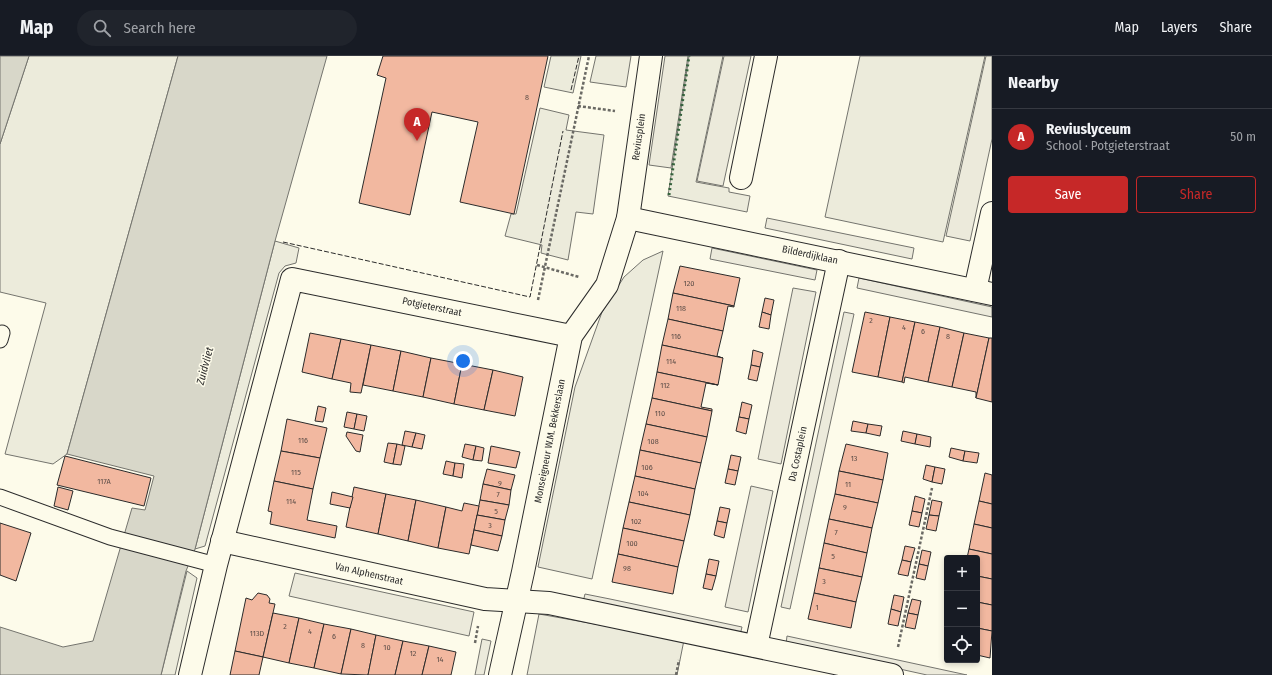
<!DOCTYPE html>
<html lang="en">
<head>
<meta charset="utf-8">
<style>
  body { margin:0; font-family:"Fira Sans Condensed",sans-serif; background:#20242c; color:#f1f3f6 }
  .controls { position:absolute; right:12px; bottom:12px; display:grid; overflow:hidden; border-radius:4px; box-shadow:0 2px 6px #0003 }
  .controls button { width:36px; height:36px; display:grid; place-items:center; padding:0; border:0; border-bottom:1px solid #363941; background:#171b24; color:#f1f3f6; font:20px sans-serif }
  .you { position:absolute; left:463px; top:305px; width:14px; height:14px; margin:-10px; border:3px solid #fff; border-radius:50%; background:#1a73e8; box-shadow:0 0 0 6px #1a73e833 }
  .badge { display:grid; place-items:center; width:26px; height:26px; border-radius:50%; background:#c62828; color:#fff; font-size:13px; font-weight:700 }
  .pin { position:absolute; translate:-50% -33px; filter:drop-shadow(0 1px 2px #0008) }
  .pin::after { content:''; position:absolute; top:21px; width:14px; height:12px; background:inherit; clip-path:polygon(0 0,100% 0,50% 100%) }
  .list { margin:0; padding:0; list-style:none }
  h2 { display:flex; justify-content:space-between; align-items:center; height:52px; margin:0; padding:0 16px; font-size:17px }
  h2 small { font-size:13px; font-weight:400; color:#9ea1a6 }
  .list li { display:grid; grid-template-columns:26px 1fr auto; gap:12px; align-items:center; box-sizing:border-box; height:56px; padding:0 16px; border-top:1px solid #363941 }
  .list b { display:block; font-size:15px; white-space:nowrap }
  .list p { margin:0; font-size:13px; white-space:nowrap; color:#9ea1a6 }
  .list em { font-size:13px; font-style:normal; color:#9ea1a6 }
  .actions { display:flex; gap:8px; padding:12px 16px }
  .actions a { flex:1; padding:9px 0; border:1px solid #c62828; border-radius:4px; text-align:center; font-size:14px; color:#c62828 }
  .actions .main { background:#c62828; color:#fff }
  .icon { flex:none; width:22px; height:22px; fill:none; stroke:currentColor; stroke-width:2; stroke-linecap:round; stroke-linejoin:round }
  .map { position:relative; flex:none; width:992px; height:619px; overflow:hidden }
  header { display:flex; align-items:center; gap:24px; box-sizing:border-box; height:56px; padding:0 20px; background:#171b24; border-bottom:1px solid #363941 }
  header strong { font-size:19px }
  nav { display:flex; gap:22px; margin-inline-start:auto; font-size:14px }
  .search { width:280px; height:36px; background:#20242c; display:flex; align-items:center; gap:10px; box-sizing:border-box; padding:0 14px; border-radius:22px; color:#9ea1a6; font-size:15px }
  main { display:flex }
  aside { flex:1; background:#171b24 }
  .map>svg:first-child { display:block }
  .green { fill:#ecebdb; stroke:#74746e }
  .parking { fill:#eceadb; stroke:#74746e }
  .water { fill:#d8d7c9; stroke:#74746e }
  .building { fill:#f2b8a0; stroke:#2b2b2b }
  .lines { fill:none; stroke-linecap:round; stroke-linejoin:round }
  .service-casing { stroke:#2b2b2b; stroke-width:17 }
  .minor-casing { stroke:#2b2b2b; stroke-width:24 }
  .path { stroke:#6a6964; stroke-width:2.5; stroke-dasharray:3 2; stroke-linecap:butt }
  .service { stroke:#fdfbea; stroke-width:15 }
  .minor { stroke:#fdfbea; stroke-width:22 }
  .hedge { stroke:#34623c; stroke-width:3; stroke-dasharray:2 3; stroke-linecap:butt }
  .fence { stroke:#2b2b2b; stroke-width:1; stroke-dasharray:5 2; stroke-linecap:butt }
  .labels { text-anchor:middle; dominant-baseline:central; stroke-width:3; stroke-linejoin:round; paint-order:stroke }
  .number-label { font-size:8px; fill:#5d4e48 }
  .street-label { font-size:10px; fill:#2b2b2b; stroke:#fdfbea }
  .water-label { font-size:11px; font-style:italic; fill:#2b2b2b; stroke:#fdfbea }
</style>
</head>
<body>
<header>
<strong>Map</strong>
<div class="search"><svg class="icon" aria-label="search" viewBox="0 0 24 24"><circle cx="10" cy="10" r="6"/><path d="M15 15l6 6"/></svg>Search here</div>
<nav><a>Map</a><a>Layers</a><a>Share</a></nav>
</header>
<main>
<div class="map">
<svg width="992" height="619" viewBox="0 0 992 619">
  <rect width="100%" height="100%" fill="#fdfbea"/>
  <g class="green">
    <path d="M29,0H178L67,398L53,408L5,398L46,247L0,236V88Z"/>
    <path d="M551,0H581L573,37L544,31Z"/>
    <path d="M596,0H631L626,31L590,26Z"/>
    <path d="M689,0H723L696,126L729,132V136L750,140L747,156L668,140Z"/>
    <path d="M860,0H985L943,186L825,161Z"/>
    <path d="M540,52L569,59L566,74L604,79L593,158L576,156L568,204L541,197L542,189L505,180L511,158H516Z"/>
    <path d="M275,185L299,192L296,207L285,210L279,217L205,490L195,493Z"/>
    <path d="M663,195L592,523L538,511L575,331L602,256L624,221L643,204Z"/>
    <path d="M187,515L197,522L175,619H161Z"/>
    <path d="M539,558L684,584L677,619H527Z"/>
  </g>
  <g class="parking">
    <path d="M665,0H688L671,112L649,109Z"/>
    <path d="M724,0H751L723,130L697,125Z"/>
    <path d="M986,0H992V83L970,185L946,180Z"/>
    <path d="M767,162L914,192L912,203L765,172Z"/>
    <path d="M712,192L817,214L815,224L710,203Z"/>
    <path d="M859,222L992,251V261L857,232Z"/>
    <path d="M793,232L816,236L781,408L758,403Z"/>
    <path d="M844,256L854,258L790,553L781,551Z"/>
    <path d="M751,430L773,435L748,556L725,551Z"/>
    <path d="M295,517L474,556L469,580L289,540Z"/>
    <path d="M585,538L610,543L742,571L740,579L583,546Z"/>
    <path d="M787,580L967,619H927L786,588Z"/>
    <path d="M482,583L491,585L484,619H475Z"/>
  </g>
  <g class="water">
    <path d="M0,0H29L0,88Z"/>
    <path d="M178,0H327L275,185L195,493L186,515L161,619H0V571L63,591L93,585L132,452L145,454L154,420L67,398Z"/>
  </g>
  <g class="building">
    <path d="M383,0H548L514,158L460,146L478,66L432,56L410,159L359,147L386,22L377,19Z"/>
    <path d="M680,210L740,222L734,250L673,237Z"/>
    <path d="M673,237L734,250V251L728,250L723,275L668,263Z"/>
    <path d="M765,242L774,244L771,259L762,256Z"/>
    <path d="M762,256L771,259L769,273L759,271Z"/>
    <path d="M865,256L890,261L878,321L852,316Z"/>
    <path d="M890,261L915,266L902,326L878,321Z"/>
    <path d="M668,263L723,275L717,300L723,302L662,289Z"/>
    <path d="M915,266L940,271L928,326L905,321L904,327L902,326Z"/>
    <path d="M940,271L964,277L952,331L928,326Z"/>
    <path d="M310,277L341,283L332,323L302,316Z"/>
    <path d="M964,277L989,282L976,342V336L952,331Z"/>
    <path d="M989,282H992V346L976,342Z"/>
    <path d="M341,283L371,289L361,337L350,336L351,327L332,323Z"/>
    <path d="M371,289L401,295L393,335L363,329Z"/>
    <path d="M662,289L723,302L718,329L657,316Z"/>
    <path d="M753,294L763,297L760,311L751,309Z"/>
    <path d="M401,295L431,302L423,341L393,335Z"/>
    <path d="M431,302L462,308L454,348L423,341Z"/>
    <path d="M462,308L493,314L484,354L454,348Z"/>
    <path d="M751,309L760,311L757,325L748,323Z"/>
    <path d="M493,314L523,321L515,360L484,354Z"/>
    <path d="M657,316L718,329L706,327L701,351L712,353V355L652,342Z"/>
    <path d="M652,342L712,355L707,381L646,368Z"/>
    <path d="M742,346L752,349L749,363L739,361Z"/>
    <path d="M318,350L326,352L323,366L315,365Z"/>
    <path d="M347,356L357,358L354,373L344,371Z"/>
    <path d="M357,358L367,360L364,375L354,373Z"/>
    <path d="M739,361L749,363L746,378L736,375Z"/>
    <path d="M287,363L327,372L320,402L281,395Z"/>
    <path d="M853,365L868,368L866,377L851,375Z"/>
    <path d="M646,368L707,381L701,407L640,394Z"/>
    <path d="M868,368L882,370L880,380L866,377Z"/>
    <path d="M405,375L416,377L412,391L402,389Z"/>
    <path d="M903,375L917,378L915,388L901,385Z"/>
    <path d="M347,376L363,379L360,396L356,395L346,380Z"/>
    <path d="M416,377L425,379L422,393L412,391Z"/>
    <path d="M917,378L931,381L930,391L915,388Z"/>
    <path d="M388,387L397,388L393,408L384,406Z"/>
    <path d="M397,388L405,390L401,409L393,408Z"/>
    <path d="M465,388L476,390L473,404L462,401Z"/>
    <path d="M846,388L888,397L883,424L839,415Z"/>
    <path d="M476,390L484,392L482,405L473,404Z"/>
    <path d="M491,390L520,396L516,412L488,407Z"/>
    <path d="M951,392L965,395L963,405L949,401Z"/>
    <path d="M640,394L701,407L695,433L635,420Z"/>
    <path d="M281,395L320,402L313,433L274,425Z"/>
    <path d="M965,395L979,397L977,407L963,405Z"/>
    <path d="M731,399L741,401L738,415L728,413Z"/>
    <path d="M65,400L151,422L144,450L57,429Z"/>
    <path d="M446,405L455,407L453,420L443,418Z"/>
    <path d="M455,407L464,408L462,422L453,420Z"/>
    <path d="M926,409L935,411L932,426L923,423Z"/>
    <path d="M935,411L945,413L942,428L932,426Z"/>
    <path d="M487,413L515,419L511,434L483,428Z"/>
    <path d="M728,413L738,415L735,429L725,427Z"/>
    <path d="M839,415L883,424L878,447L835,438Z"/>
    <path d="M985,417L992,419V448L979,445Z"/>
    <path d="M635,420L695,433L690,459L629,446Z"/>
    <path d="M274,425L313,433L307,464L337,470L335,482L270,468L272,456L268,455Z"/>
    <path d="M483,428L511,434L509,449L480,444Z"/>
    <path d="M58,431L73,435L68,454L54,450Z"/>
    <path d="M354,431L386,438L378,478L346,471Z"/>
    <path d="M332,436L353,441L350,452L330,448Z"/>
    <path d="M386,438L416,444L408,485L378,478Z"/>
    <path d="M835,438L878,447L872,472L829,463Z"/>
    <path d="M915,440L925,443L922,457L912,455Z"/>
    <path d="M416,444L446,451L438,492L408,485Z"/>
    <path d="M480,444L509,449L505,464L477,459Z"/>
    <path d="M932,444L942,446L939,460L929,459Z"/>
    <path d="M979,445L992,448V472L974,468Z"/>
    <path d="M629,446L690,459L684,485L623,472Z"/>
    <path d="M464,447L479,450L469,498L438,492L446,451L462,455Z"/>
    <path d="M720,451L730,453L727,467L717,465Z"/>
    <path d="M912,455L922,457L919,471L909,469Z"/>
    <path d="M477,459L505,464L502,480L474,474Z"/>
    <path d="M929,459L939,460L936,475L926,473Z"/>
    <path d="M829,463L872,472L867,497L824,487Z"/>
    <path d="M717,465L727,467L724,482L714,479Z"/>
    <path d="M0,467L31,477L16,525L0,519Z"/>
    <path d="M974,468L992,472V498L969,493Z"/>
    <path d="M623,472L684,485L678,511L618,498Z"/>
    <path d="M474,474L502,480L498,495L471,489Z"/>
    <path d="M824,487L867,497L862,521L819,512Z"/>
    <path d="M905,490L915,492L911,506L902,504Z"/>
    <path d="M969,493L992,498V523L977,520V502H967Z"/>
    <path d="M922,494L931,496L928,510L919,508Z"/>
    <path d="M618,498L678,511L673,538L612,526Z"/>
    <path d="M709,503L719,505L716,520L706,518Z"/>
    <path d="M902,504L911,506L908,520L898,518Z"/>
    <path d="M919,508L928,510L925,524L916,522Z"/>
    <path d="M819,512L862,521L856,546L814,537Z"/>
    <path d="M706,518L716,520L712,534L703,532Z"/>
    <path d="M977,520L992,523V549L977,546Z"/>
    <path d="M258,537L267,539L270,543L269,547L275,548L263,601L235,595L246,542L252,544Z"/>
    <path d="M814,537L856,546L851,572L808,563Z"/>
    <path d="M894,539L904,541L901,556L891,553Z"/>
    <path d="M912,543L921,545L918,559L908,557Z"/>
    <path d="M977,546L992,549V575L977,572Z"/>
    <path d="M891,553L901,556L898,570L888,568Z"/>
    <path d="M273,557L299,562L289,607L263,601Z"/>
    <path d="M908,557L918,559L915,573L905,571Z"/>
    <path d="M299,562L324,568L314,612L289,607Z"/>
    <path d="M324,568L351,573L341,618L314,612Z"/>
    <path d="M977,572L992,575L990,602L977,599Z"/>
    <path d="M351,573L376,579L368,619L341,618Z"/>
    <path d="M376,579L403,585L395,619H368Z"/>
    <path d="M403,585L429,590L422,619H395Z"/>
    <path d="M429,590L456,596L451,619H422Z"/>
    <path d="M235,595L263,601L259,619H230Z"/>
  </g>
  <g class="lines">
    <defs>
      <g id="service">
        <path d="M0,284L2,277"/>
        <path d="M0,441L110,481L216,509"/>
      </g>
      <g id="minor">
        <path d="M741,122L766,0"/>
        <path d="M628,162L992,238"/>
        <path d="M975,234L992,157"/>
        <path d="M222,485L485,543L549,547L892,619"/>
        <path d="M756,590L839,205"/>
        <path d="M190,619L216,509L292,223L571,280"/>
        <path d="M500,619L523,516L571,280L607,229L628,162L651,0"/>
      </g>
    </defs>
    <use href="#service" class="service-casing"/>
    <use href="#minor" class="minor-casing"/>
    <g class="path">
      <path d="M578,50L615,55"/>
      <path d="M537,209L579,221"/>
      <path d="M538,244L589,0"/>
      <path d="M475,587L478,570"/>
      <path d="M898,591L932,432"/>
      <path d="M676,619L679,604"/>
    </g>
    <use href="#service" class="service"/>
    <use href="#minor" class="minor"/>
    <path class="hedge" d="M669,139L689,0"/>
    <g class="fence">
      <path d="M571,34L579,0"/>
      <path d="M283,186L530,241L563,75"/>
    </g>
  </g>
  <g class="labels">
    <g class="number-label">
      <text x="527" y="41">8</text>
      <text x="689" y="227">120</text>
      <text x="681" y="252">118</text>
      <text x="871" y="264">2</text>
      <text x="904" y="271">4</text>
      <text x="923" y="275">6</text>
      <text x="676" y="280">116</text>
      <text x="948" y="280">8</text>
      <text x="671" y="305">114</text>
      <text x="665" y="329">112</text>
      <text x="660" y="357">110</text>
      <text x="303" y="384">116</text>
      <text x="653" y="385">108</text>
      <text x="854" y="402">13</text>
      <text x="647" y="411">106</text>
      <text x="296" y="416">115</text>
      <text x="104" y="425">117A</text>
      <text x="500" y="427">9</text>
      <text x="848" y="428">11</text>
      <text x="643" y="437">104</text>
      <text x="498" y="438">7</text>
      <text x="291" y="445">114</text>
      <text x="845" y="451">9</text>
      <text x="496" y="455">5</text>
      <text x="636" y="465">102</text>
      <text x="490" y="469">3</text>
      <text x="836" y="476">7</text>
      <text x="632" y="487">100</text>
      <text x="833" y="500">5</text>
      <text x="627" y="512">98</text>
      <text x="824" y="525">3</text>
      <text x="817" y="551">1</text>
      <text x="285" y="570">2</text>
      <text x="310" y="575">4</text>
      <text x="257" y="577">113D</text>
      <text x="334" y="580">6</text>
      <text x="363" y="589">8</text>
      <text x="387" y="591">10</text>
      <text x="413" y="597">12</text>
      <text x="440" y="603">14</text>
    </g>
    <g class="street-label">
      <text transform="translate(639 81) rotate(-82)">Reviusplein</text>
      <text transform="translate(810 199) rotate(12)">Bilderdijklaan</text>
      <text transform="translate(432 251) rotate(12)">Potgieterstraat</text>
      <text transform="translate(550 385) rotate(-79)">Monseigneur W.M. Bekkerslaan</text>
      <text transform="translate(798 398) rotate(-78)">Da Costaplein</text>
      <text transform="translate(369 518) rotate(13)">Van Alphenstraat</text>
    </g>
    <g class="water-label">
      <text transform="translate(205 310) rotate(-75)">Zuidvliet</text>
    </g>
  </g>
</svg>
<div class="controls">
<button>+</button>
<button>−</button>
<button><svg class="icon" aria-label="locate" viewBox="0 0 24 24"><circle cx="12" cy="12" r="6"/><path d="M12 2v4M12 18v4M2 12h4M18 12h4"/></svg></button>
</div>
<div class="you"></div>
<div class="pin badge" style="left:417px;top:85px">A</div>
</div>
<aside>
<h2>Nearby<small></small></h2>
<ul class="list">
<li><span class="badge">A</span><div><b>Reviuslyceum</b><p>School · Potgieterstraat</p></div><em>50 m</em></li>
</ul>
<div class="actions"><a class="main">Save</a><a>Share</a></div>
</aside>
</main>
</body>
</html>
